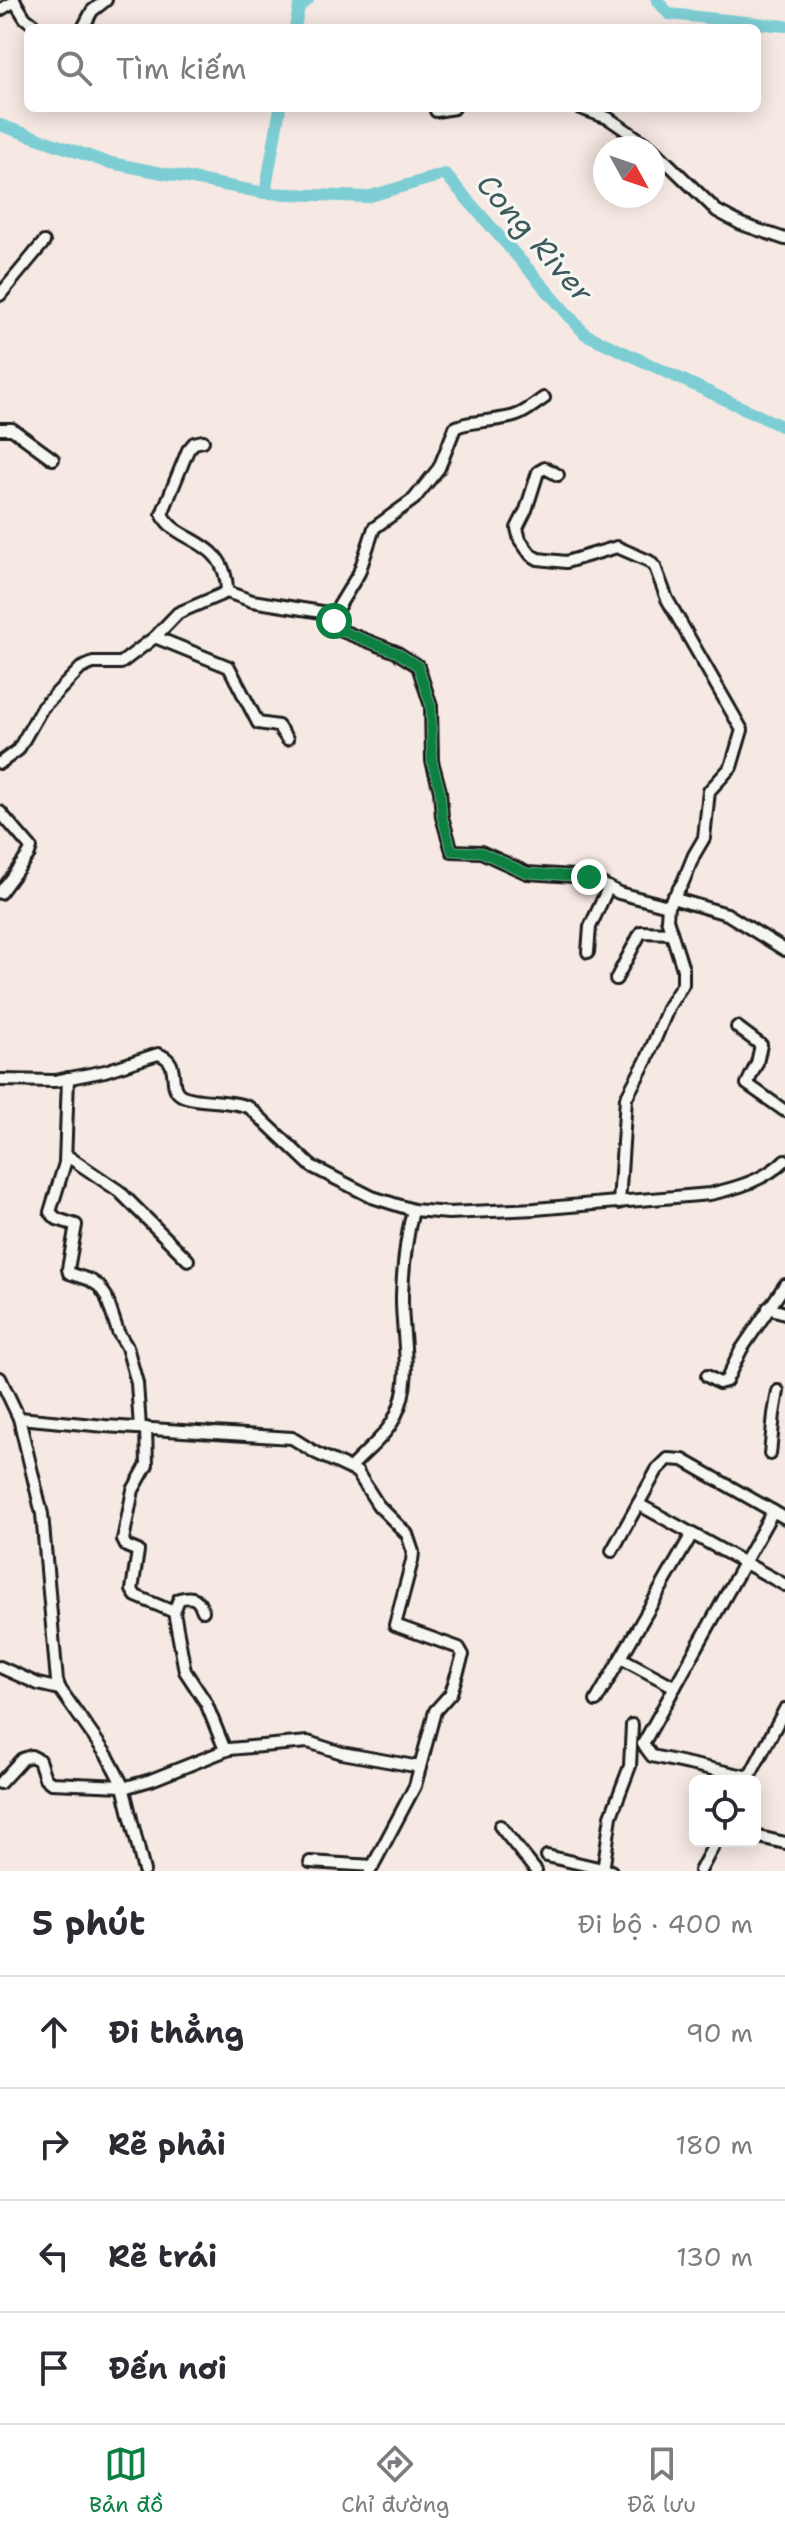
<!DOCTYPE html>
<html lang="vi">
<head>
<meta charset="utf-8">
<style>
  body { margin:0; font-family:"Shantell Sans",sans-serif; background:#f2f2f3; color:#2b2b33 }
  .controls { position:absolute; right:24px; bottom:24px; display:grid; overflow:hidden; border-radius:12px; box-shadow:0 4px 20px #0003 }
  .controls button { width:72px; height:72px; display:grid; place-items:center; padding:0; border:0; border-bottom:2px solid #e1e1e2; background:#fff; color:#2b2b33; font:40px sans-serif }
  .compass { position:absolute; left:593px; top:136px; width:72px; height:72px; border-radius:50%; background:#fff; box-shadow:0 4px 20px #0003; rotate:130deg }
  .stop { position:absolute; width:24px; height:24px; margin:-18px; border:6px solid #0b8043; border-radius:50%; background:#fff }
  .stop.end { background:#0b8043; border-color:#fff; box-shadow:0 2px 8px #0008 }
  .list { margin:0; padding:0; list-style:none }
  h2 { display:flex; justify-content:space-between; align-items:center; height:104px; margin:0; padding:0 32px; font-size:34px }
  h2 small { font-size:26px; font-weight:400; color:#7c7c81 }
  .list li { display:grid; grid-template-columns:52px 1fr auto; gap:24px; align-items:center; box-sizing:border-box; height:112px; padding:0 32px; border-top:2px solid #e1e1e2 }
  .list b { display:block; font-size:30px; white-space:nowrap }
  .list em { font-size:26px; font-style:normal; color:#7c7c81 }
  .icon { flex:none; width:44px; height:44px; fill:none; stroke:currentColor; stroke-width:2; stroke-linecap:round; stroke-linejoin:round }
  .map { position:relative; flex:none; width:785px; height:1871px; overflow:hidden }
  .search { position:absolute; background:#fff; box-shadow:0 4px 20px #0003; left:24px; right:24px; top:24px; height:88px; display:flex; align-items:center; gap:20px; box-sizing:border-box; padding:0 28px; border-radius:12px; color:#7c7c81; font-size:30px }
  .sheet { height:552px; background:#fff }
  nav { display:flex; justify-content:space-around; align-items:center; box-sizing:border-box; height:112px; border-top:2px solid #e1e1e2; background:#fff; font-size:22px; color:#7c7c81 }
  nav a { display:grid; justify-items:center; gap:4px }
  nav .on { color:#0b8043 }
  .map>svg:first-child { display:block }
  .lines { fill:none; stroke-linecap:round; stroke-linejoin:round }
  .river { stroke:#7dced4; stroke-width:12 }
  .minor-casing { stroke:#1c1c1c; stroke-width:16 }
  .minor { stroke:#f6f6f2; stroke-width:10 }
  .route { stroke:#0b8043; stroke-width:10 }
  .labels { text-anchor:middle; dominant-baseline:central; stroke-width:6; stroke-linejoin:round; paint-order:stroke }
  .water-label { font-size:30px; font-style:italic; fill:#3e5a5c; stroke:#f6f6f2 }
</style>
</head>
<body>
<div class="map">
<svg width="785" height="1871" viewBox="0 0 785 1871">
  <rect width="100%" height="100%" fill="#f6e8e2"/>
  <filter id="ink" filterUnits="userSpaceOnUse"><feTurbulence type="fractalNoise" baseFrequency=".0125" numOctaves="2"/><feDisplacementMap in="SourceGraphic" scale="16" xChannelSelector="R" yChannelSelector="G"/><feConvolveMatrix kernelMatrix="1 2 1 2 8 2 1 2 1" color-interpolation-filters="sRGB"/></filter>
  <g filter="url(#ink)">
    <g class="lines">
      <g class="river">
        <path d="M657,0L669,14L785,26"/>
        <path d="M295,28L299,7L308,0"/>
        <path d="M0,125L106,162L265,193L367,197L445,174L585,334L781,426H785"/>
        <path d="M265,193L280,108"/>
      </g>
      <defs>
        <g id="minor">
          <path d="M14,0L25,18L38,28"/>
          <path d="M0,10L15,1"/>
          <path d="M83,28L92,11L106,0"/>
          <path d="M580,108L608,118L652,148"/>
          <path d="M436,111L454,108"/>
          <path d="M653,149L717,211L741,224L785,239"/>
          <path d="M0,295L44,242"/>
          <path d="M544,398C535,404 526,412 517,415C500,422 467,420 455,428L439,468L414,499L374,528L359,573L334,614V621L342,631L396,652L418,666L431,706L432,761L440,791L442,817L452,851L481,852L527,873L589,877L619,893L668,906"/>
          <path d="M0,429H12L53,459"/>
          <path d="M203,441L194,443L188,450L162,514C177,545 227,537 227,592"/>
          <path d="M558,475L545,468L538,472L526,510L517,528L520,540L531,555L538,559L566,562L617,547L649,561L655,567L667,599L742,730L731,767L709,791L704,838L694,855L683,882L668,906L667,919L683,969V984L669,1006L646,1061L626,1098L619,1203"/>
          <path d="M155,637L229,667L258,723L278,726L287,739"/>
          <path d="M0,763L18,750L42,708L81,668L93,663H121L155,637L178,613L227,592L252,601L334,614"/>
          <path d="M0,812L31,848L29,854L0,893"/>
          <path d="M672,898L727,914L785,950"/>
          <path d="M588,952L590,927L608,888"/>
          <path d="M616,979L641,932L671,933"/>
          <path d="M737,1027L761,1045L757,1063L747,1084L785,1111"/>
          <path d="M68,1078L65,1163L50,1212L57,1219L76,1225L68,1269L69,1273L90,1280L99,1286L106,1296L118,1332L127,1347L137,1383L140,1428"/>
          <path d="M0,1080L55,1081L105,1071L158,1054C183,1062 166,1086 181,1095C195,1103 231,1099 250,1108L311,1166L372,1197L413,1210L449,1213L535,1209L710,1194C737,1188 765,1180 785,1160"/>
          <path d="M66,1155L119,1191L188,1260"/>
          <path d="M768,1308L785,1313"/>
          <path d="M707,1376L719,1383L726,1381L741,1350L785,1285"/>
          <path d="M0,1378L19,1418L42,1514L57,1681L60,1689L108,1757L123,1786L144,1871"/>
          <path d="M19,1418L105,1426L292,1438L316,1453L357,1472L378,1505L407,1534L413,1552L412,1561L395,1625L459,1648L463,1655L451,1693L435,1711L415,1786L370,1871"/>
          <path d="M146,1428L147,1465L133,1490L123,1540L126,1546L138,1551L132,1590L136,1596L174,1612L179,1599C193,1595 198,1598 203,1611"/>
          <path d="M770,1454L774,1414L778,1391"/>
          <path d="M351,1467C365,1452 386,1436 395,1417C415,1378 401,1336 402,1295C403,1266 406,1238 413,1210"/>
          <path d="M638,1504L785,1585"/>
          <path d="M612,1551L657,1470L668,1459L683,1460L785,1518"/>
          <path d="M174,1612L185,1671L206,1703L225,1750"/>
          <path d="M621,1658L675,1687"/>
          <path d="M0,1667L38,1684L60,1689"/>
          <path d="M596,1701L692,1534"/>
          <path d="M749,1777L652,1756L643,1744L773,1511"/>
          <path d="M747,1781L785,1709"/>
          <path d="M0,1783L22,1759L31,1756L39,1760L45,1778L51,1783L123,1786"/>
          <path d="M123,1788L151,1780L229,1749L308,1742L342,1753L420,1767"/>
          <path d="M500,1826L536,1871"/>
          <path d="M755,1836L785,1843"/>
          <path d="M547,1856L611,1871"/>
          <path d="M310,1862L373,1866"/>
          <path d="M603,1871L611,1816L630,1766L632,1725"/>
          <path d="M700,1871L716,1841"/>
        </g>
      </defs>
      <use href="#minor" class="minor-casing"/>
      <use href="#minor" class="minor"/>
    </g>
  </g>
  <g class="lines" filter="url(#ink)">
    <path class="route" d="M334,621L342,631L396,652L418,666L431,706L432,761L440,791L442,817L452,851L481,852L527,873L589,877"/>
  </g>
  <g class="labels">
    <g class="water-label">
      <text transform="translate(535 238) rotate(49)">Cong River</text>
    </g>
  </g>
</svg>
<div class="controls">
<button><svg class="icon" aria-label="locate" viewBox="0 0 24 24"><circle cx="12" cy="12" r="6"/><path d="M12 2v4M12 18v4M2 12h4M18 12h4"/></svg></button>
</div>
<svg class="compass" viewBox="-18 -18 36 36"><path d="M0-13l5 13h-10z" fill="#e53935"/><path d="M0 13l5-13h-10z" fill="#7c7c81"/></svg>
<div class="stop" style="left:334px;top:621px"></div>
<div class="stop end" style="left:589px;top:877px"></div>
<div class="search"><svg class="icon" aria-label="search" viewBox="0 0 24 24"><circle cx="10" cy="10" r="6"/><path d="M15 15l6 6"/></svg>Tìm kiếm</div>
</div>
<section class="sheet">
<h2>5 phút<small>Đi bộ · 400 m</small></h2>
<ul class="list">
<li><svg class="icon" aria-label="ahead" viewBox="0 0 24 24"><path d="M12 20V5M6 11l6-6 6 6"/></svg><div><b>Đi thẳng</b></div><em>90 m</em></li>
<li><svg class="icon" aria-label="right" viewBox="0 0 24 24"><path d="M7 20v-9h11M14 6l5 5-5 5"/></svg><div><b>Rẽ phải</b></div><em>180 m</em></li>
<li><svg class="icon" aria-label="left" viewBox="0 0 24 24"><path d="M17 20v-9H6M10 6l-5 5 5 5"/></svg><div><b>Rẽ trái</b></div><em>130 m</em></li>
<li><svg class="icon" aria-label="arrive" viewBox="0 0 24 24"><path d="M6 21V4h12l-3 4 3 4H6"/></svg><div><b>Đến nơi</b></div></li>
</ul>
</section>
<nav>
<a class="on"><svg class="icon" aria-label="map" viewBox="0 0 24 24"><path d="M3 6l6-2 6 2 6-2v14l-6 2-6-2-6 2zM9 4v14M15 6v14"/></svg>Bản đồ</a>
<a><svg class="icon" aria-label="directions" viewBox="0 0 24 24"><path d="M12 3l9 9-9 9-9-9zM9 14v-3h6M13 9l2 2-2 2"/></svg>Chỉ đường</a>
<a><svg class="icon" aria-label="saved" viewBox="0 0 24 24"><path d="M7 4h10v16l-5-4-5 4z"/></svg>Đã lưu</a>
</nav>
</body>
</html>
